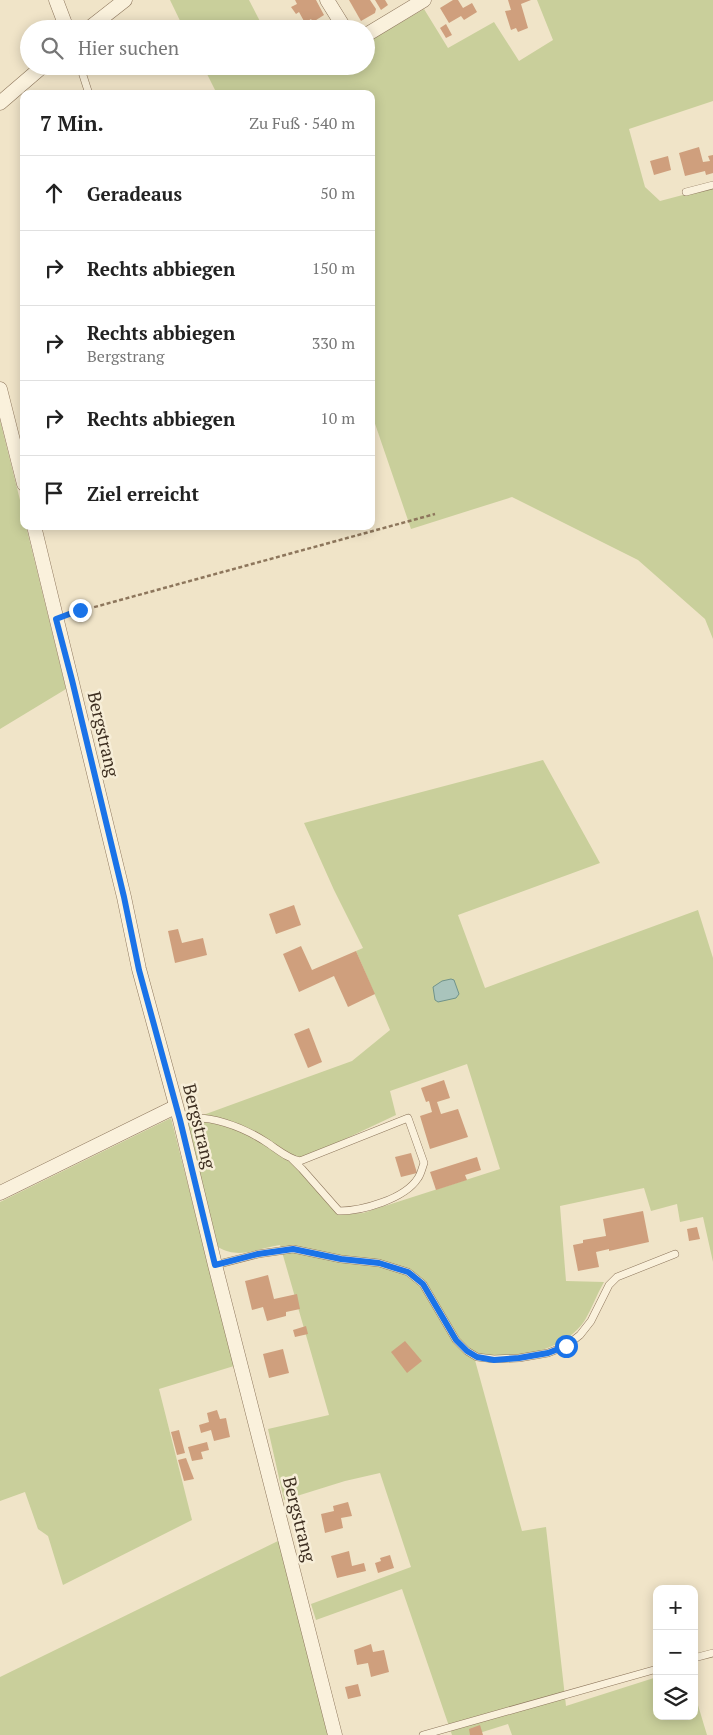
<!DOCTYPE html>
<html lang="de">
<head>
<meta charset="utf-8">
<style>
  body { margin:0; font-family:"PT Serif",serif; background:#f6f6f6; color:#222 }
  .controls { position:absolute; right:15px; bottom:15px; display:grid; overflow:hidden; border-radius:10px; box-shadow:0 2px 12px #0003 }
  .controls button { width:45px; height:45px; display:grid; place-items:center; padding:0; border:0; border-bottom:1px solid #e0e0e0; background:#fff; color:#222; font:25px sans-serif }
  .stop { position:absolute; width:15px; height:15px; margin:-11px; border:4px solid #1a73e8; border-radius:50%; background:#fff }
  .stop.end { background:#1a73e8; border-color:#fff; box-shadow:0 1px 5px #0008 }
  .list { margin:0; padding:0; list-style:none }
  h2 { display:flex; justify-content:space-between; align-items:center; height:65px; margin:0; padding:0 20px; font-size:21px }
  h2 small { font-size:16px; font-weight:400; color:#767676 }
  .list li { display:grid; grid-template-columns:32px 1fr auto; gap:15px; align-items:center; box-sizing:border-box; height:75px; padding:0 20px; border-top:1px solid #e0e0e0 }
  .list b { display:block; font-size:19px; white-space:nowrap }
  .list p { margin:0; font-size:16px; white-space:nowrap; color:#767676 }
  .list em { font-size:16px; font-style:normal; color:#767676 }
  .icon { flex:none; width:28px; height:28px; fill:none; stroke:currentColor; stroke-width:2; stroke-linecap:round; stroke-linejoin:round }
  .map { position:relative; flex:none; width:713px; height:1735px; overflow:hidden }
  .search { position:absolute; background:#fff; box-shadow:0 2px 12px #0003; left:20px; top:20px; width:355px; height:55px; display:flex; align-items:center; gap:12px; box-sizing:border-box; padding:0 18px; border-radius:28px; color:#767676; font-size:19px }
  .panel { position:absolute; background:#fff; box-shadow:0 2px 12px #0003; left:20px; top:90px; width:355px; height:440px; border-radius:10px }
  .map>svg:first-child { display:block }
  .green { fill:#c9cf9b; fill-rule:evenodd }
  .water { fill:#a9c4bc; stroke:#6f938a }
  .building { fill:#cf9f7d }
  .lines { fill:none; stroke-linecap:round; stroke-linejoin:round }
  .lane-casing { stroke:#8d765c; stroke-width:8 }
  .street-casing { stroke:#8d765c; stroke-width:15 }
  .path { stroke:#8d765c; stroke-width:2.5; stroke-dasharray:4 2.5; stroke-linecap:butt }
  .lane { stroke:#faf1dc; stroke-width:7 }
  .street { stroke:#faf1dc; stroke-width:14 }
  .route { stroke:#1a73e8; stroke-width:6 }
  .labels { text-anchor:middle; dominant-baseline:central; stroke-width:5; stroke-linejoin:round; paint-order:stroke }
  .street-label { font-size:18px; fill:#3d2e20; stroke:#f7eed8 }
</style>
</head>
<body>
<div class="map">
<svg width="713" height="1735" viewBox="0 0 713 1735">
  <rect width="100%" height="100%" fill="#f0e4c8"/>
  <g class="green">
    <path d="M170,0H249L264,29H184Z"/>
    <path d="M537,0H713V101L629,129L645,187L660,201L713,187V639L705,619L638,560L512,497L411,529L371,412V94H217L203,66H366V43L424,9L448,48L494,22L519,61L553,40Z"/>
    <path d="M0,420L24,516V526H26L66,689L0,729Z"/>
    <path d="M543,760L600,863L458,915L485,988L698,910L713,958V1262L703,1217L680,1222L677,1204L651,1211L644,1188L560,1206L566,1281L604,1282C597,1294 592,1308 585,1320C567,1348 527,1357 496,1356C488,1356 480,1353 473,1353L522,1531L546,1527L566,1706L657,1677V1716H694V1692L707,1735H512L508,1724L473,1735H452L402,1589L316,1620L311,1604L411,1567L380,1473L345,1481L284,1500L268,1429L329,1415L280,1245C258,1248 239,1260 218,1247L184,1122L352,1061L390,1030L356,951L363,948L334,890L304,823ZM467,1064L500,1169L363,1213L340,1215L294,1164L309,1156L396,1115L390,1091Z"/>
    <path d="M171,1118L234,1366L159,1389L192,1520L63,1585L48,1536L38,1529L25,1492L0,1501V1202Z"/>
    <path d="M280,1540L330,1735H0V1677Z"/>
  </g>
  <path class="water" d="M451,979L454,980L459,994L456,998L438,1002L435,1000L433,987L442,981Z"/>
  <g class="building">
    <path d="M295,0H316L324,15L313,22L311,19L305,23L299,12L296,14L291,7L297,4Z"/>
    <path d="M349,0H370L376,9L375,13L361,21Z"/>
    <path d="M375,0H385L388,5L381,10Z"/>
    <path d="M453,0H458L463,8L472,3L477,12L464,20L461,16L449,23L440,8Z"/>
    <path d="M508,0H531L521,4L528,28L518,32L516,28L511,30L505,11L511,10Z"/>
    <path d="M446,24L452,35L446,38L440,28Z"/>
    <path d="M699,147L703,162L710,161L708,156L713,155V173L706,175L705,171L685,176L679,153Z"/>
    <path d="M668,156L671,170L654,175L650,161Z"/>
    <path d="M294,905L301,925L276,934L269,914Z"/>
    <path d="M178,929L182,943L203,938L207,955L175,963L168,931Z"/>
    <path d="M301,946L312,970L356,951L375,994L348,1007L334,976L299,992L283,954Z"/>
    <path d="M309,1028L322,1062L308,1068L294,1034Z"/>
    <path d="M444,1080L450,1098L437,1102L441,1114L458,1109L468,1137L430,1149L420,1116L432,1112L429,1101L426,1102L421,1088Z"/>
    <path d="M411,1153L417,1173L401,1177L395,1157Z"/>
    <path d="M477,1157L481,1170L465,1175L467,1180L436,1190L430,1172Z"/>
    <path d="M643,1211L649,1242L609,1251V1249L596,1252L599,1267L578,1271L573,1245L583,1243V1240L606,1236L603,1219Z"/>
    <path d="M697,1227L700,1239L689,1241L687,1229Z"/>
    <path d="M268,1275L274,1299L297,1294L300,1309L286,1312V1316L267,1321L263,1307L252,1310L245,1281Z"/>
    <path d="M306,1326L308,1334L295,1337L293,1330Z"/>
    <path d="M405,1341L422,1361L407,1373L391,1352Z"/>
    <path d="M283,1349L289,1373L269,1378L263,1354Z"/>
    <path d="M217,1410L220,1419L226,1418L230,1437L214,1441L211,1430L201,1433L199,1425L209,1422L207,1413Z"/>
    <path d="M179,1430L185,1453L177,1455L171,1432Z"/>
    <path d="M207,1442L209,1450L201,1452L203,1459L192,1461L188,1447Z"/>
    <path d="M186,1458L194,1479L184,1481L178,1460Z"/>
    <path d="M348,1502L352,1516L341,1518L343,1528L325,1533L321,1514L334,1511L333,1506Z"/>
    <path d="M349,1551L352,1566L364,1563L366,1571L337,1578L331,1556Z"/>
    <path d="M390,1555L394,1568L378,1573L375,1563L381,1561L380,1558Z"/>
    <path d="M371,1644L373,1652L384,1650L389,1672L371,1677L368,1663L357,1665L354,1650Z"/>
    <path d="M358,1684L361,1696L348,1699L345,1687Z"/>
    <path d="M480,1725L483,1735H470L469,1729Z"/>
  </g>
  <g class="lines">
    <defs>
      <g id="lane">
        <path d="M80,66L89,94"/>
        <path d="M686,192L713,185"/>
        <path d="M180,1120C208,1113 243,1127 266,1142C277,1149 288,1159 300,1161L408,1118L424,1163C422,1168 421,1174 418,1178C405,1199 362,1211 339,1211L302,1169L292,1159"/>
        <path d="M215,1265L258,1254L293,1249L341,1259L379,1263L408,1272L423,1284L456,1340L467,1351L477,1357L494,1359L519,1358L548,1353L566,1346L580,1335L591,1321L609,1285L617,1277L675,1254"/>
        <path d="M694,1658L713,1653"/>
        <path d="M423,1735L657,1669"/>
      </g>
      <g id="street">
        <path d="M56,0L67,29"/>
        <path d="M327,0L345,29"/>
        <path d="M88,29L125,0"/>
        <path d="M366,35L424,0"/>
        <path d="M0,103L43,66"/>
        <path d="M0,389L24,484"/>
        <path d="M34,526L124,897L139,969L180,1120L215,1265L335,1735"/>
        <path d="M0,1193L175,1107"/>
      </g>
    </defs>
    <use href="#lane" class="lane-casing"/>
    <use href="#street" class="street-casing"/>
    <path class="path" d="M69,614L435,514"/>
    <use href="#lane" class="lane"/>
    <use href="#street" class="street"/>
  </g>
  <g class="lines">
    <path class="route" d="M80,610L56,619L72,680L124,897L139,970L180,1120L215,1265L258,1254L293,1249L341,1259L379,1263L408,1272L423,1284L456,1340L467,1351L477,1357L494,1360L519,1358L548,1353L566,1346"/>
  </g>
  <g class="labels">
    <g class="street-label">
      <text transform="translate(104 734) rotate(77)">Bergstrang</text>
      <text transform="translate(200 1126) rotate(76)">Bergstrang</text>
      <text transform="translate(300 1519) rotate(76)">Bergstrang</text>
    </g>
  </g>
</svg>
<div class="controls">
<button>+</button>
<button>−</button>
<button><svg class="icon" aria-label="layers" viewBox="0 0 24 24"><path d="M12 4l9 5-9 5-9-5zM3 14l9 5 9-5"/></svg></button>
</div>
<div class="stop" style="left:566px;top:1346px"></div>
<div class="stop end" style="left:80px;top:610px"></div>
<div class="search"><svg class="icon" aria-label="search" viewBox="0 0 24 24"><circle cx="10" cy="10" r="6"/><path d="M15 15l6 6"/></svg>Hier suchen</div>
<section class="panel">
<h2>7 Min.<small>Zu Fuß · 540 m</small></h2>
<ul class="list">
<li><svg class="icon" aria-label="ahead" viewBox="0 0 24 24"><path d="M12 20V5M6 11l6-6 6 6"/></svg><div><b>Geradeaus</b></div><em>50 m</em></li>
<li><svg class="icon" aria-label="right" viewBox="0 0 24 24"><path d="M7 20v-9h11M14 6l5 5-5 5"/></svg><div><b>Rechts abbiegen</b></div><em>150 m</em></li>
<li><svg class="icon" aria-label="right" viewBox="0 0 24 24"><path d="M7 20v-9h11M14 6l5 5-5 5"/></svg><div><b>Rechts abbiegen</b><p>Bergstrang</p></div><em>330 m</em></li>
<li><svg class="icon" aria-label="right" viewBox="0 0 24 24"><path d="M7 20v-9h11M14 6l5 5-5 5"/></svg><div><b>Rechts abbiegen</b></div><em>10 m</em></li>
<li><svg class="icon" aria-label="arrive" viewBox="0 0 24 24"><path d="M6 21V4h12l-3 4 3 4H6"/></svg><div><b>Ziel erreicht</b></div></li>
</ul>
</section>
</div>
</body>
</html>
